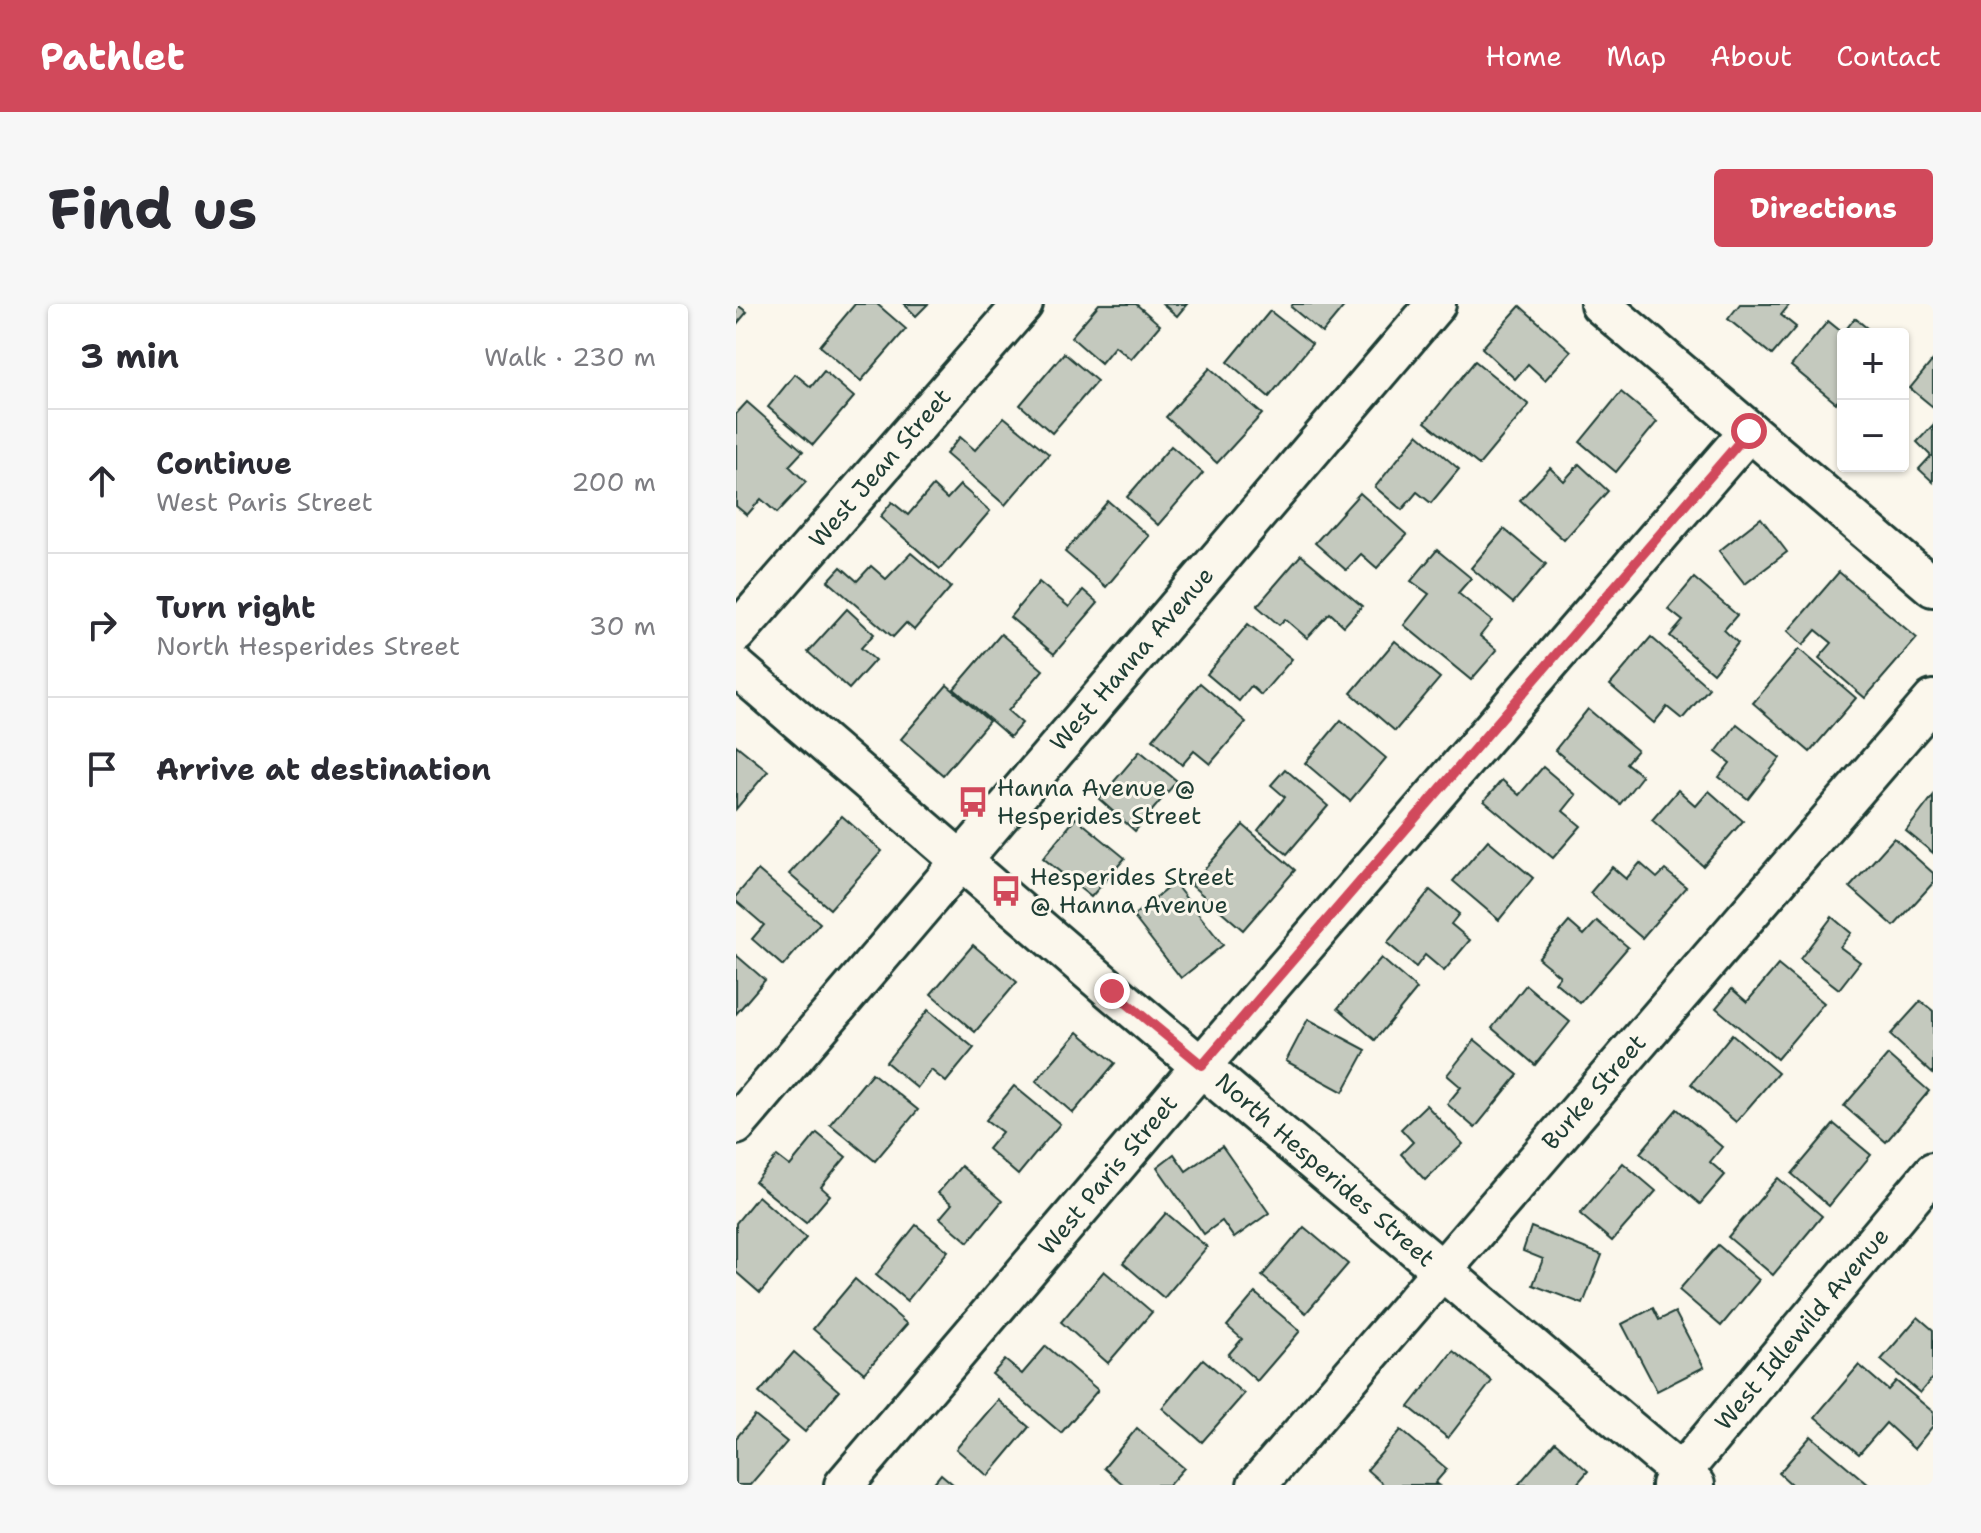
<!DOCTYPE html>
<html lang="en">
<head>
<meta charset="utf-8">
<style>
  body { margin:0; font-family:"Shantell Sans",sans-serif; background:#f7f7f7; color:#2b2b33 }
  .controls { position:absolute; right:24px; top:24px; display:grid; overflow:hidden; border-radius:8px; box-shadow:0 2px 6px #0004 }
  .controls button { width:72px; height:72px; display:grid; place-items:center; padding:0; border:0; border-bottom:2px solid #e1e1e2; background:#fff; color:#2b2b33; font:40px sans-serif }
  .stop { position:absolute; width:24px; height:24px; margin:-18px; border:6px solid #d1495b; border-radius:50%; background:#fff }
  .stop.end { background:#d1495b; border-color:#fff; box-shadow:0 2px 8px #0008 }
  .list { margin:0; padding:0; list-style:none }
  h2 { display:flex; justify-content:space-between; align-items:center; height:104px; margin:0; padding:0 32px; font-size:34px }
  h2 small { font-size:26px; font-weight:400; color:#7c7c81 }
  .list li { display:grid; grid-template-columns:52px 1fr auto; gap:24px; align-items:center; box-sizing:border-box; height:144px; padding:0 32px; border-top:2px solid #e1e1e2 }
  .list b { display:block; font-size:30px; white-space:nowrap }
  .list p { margin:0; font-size:26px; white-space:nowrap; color:#7c7c81 }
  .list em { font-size:26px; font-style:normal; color:#7c7c81 }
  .icon { flex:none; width:44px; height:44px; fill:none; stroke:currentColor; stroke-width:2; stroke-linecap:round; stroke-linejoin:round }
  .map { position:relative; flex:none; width:1197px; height:1181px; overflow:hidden; border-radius:8px }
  header { display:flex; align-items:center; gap:48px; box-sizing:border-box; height:112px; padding:0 40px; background:#d1495b; color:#fff }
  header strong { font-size:38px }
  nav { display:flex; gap:44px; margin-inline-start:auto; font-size:28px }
  .intro { display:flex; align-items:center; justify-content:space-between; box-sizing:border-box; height:192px; padding:0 48px }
  h1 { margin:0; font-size:56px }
  .button { padding:20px 36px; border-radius:8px; background:#d1495b; color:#fff; font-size:28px; font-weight:700 }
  main { display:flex; gap:48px; padding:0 48px }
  aside { flex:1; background:#fff; border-radius:8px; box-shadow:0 2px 6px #0004 }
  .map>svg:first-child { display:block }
  .building { fill:#c4c9be; stroke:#1f3d34; stroke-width:2 }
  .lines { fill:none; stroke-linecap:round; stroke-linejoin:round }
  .minor-casing { stroke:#1f3d34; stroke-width:44 }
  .minor { stroke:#fbf7ec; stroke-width:38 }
  .route { stroke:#d1495b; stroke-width:10 }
  .labels { text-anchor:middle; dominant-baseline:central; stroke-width:6; stroke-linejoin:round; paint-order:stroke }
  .street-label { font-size:24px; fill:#1f3d34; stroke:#fbf7ec }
  .poi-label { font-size:24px; fill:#1f3d34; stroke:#fbf7ec; text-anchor:start }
</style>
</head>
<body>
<header>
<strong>Pathlet</strong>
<nav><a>Home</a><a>Map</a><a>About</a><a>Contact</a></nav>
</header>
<div class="intro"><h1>Find us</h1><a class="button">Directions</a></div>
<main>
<aside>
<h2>3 min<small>Walk · 230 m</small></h2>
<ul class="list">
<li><svg class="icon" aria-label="ahead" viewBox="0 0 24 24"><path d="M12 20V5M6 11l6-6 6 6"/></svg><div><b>Continue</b><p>West Paris Street</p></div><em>200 m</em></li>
<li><svg class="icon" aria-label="right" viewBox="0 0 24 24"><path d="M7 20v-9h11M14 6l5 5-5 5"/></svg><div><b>Turn right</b><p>North Hesperides Street</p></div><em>30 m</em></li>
<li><svg class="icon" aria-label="arrive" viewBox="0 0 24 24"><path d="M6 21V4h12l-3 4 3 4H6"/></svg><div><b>Arrive at destination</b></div></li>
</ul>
</aside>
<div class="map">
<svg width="1197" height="1181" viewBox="0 0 1197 1181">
  <rect width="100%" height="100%" fill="#fbf7ec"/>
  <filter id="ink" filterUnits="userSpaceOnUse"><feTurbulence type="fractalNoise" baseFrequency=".0125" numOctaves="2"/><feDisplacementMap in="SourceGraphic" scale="16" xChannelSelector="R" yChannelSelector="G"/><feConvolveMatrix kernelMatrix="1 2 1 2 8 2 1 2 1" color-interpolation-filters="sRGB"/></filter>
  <g filter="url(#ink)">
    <g class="building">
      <path d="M0,0L11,8L0,21Z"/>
      <path d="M119,0H141L170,25L125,77L84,42Z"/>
      <path d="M168,0H192L180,12Z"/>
      <path d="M363,0H400L424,21L395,55L379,42L365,59L335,33Z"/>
      <path d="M427,0H451L441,12Z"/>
      <path d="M557,0H610L586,29L555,3Z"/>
      <path d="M1004,0H1054L1045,11L1060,23L1036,51L992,15Z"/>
      <path d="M784,2L835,47L809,76L792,60L779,75L746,44Z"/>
      <path d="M534,7L576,40L533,93L492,58Z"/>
      <path d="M1119,14L1138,30H1107V90L1100,99L1055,62L1092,17L1107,29Z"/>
      <path d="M328,49L361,77L316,129L284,101Z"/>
      <path d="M1197,56V103L1174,84Z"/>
      <path d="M739,57L793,101L743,161L689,118Z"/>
      <path d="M474,64L526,110L481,159L430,113Z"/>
      <path d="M88,67L118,93L77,141L32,103L59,70L75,83Z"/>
      <path d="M885,88L921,118L880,168L844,138Z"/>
      <path d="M11,98L67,147L53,162L70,178L41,209L25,195L11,211L0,202V110Z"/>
      <path d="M268,113L313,150L269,201L210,150L224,133L239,146Z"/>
      <path d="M1197,121V178L1183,165L1195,152L1181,138Z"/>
      <path d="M682,130L723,165L695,199L681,188L666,206L639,183Z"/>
      <path d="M435,142L467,169L422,221L391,193Z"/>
      <path d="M843,160L872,187L828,236L784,196L814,164L828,177Z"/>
      <path d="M224,181L254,207L204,265L144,213L156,198L172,211L197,182L211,195Z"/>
      <path d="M624,189L671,231L641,264L625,250L610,266L579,239Z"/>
      <path d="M372,197L413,232L370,283L329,248Z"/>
      <path d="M1025,214L1051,248L1009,280L983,247Z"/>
      <path d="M768,225L810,260L777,299L735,264Z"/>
      <path d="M701,246L735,274L722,289L756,317L744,332L761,346L735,376L668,321L693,290L675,277Z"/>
      <path d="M175,249L215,283L178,326L170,319L157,333L92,277L105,263L121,277L135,262L150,275Z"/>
      <path d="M565,251L626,302L608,322L594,309L571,334L549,315L543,321L521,302Z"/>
      <path d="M1103,268L1181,334L1129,394L1083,354L1096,339L1080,326L1067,341L1052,327Z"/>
      <path d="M958,274L1001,311L988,326L1002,339L977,369L934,332L947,317L932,305Z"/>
      <path d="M303,278L333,303L347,286L362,299L318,350L274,313Z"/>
      <path d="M111,305L138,330L125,344L139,356L113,385L72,348Z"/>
      <path d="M512,320L556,355L525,391L515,382L503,397L471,370Z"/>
      <path d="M265,330L307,366L272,407L286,419L274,433L218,385Z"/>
      <path d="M915,333L973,384L946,415L931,403L918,419L874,381Z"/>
      <path d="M659,337L704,374L659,427L615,389Z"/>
      <path d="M1063,345L1120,394L1074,448L1017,399Z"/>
      <path d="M464,379L510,418L474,460L458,447L446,461L417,435Z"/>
      <path d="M211,381L253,417L207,471L165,435Z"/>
      <path d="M852,405L901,446L890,459L906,472L884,500L819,446Z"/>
      <path d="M605,416L650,454L614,497L569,459Z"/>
      <path d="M1001,420L1044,454L1012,495L983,473L994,459L980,448Z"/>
      <path d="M0,441L32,467L0,505Z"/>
      <path d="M404,447L441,477L399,527L363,495Z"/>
      <path d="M807,463L840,491L827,507L845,522L817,554L748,497L766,476L783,491Z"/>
      <path d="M549,465L592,502L551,550L522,526L549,493L535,481Z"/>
      <path d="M942,486L960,502L973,487L1007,517L967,562L916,516Z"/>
      <path d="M1197,492V549L1170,527Z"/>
      <path d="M106,512L146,547L94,605L53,570Z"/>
      <path d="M340,514L389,554L355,593L307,554Z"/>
      <path d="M507,521L559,566L507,626L455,581Z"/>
      <path d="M1158,534L1197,569V579L1158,622L1114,583Z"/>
      <path d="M752,536L797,574L763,616L717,577Z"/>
      <path d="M904,559L921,574L929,566L950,583L906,634L854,589L876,563L890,575Z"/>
      <path d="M22,566L84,619L47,662L16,635L28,621L0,597V592Z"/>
      <path d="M438,579L487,641L445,674L397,612Z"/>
      <path d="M694,586L723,610L715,620L734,636L708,667L689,651L680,663L651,639Z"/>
      <path d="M1096,613L1115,629L1104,643L1124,658L1103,685L1064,655Z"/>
      <path d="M861,617L892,643L844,699L819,678L824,672L802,654L833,618L848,631Z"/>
      <path d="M237,641L281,678L239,728L195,690Z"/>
      <path d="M0,651L29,676L0,710Z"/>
      <path d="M645,654L681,685L639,736L602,704Z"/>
      <path d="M1042,661L1088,699L1041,755L980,704L996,685L1011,698Z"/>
      <path d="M790,681L834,718L799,761L756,724Z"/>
      <path d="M1185,697L1197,707V770L1154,731Z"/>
      <path d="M192,706L238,744L210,778L195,766L181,784L150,758Z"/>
      <path d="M572,715L630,746L607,788L550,757Z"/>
      <path d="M342,728L379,759L337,809L300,777Z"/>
      <path d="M996,730L1042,769L1000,818L955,780Z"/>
      <path d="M739,736L782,771L739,824L711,800L725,783L711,771Z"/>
      <path d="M1152,751L1193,787L1150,838L1108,802Z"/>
      <path d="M136,769L182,806L139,857L94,820Z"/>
      <path d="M278,782L324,820L282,871L252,845L266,828L250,816Z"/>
      <path d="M690,801L727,840L689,876L665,850L677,838L665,825Z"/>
      <path d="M941,805L986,843L974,858L989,871L964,900L904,849Z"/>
      <path d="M1098,820L1135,851L1093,902L1056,870Z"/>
      <path d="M81,829L110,853L85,883L94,891L70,919L19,878L41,852L54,862Z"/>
      <path d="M486,842L533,909L498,934L486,917L468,930L421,863L438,850L450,867Z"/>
      <path d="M887,859L920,887L876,937L844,910Z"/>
      <path d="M225,862L266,897L232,938L204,914L216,900L202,889Z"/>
      <path d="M1042,874L1086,912L1037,971L992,933Z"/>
      <path d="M22,892L70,934L24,989L0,968V919Z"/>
      <path d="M430,909L471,943L428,994L387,959Z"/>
      <path d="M180,921L212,947L171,997L140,971Z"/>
      <path d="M568,923L612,960L570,1009L526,972Z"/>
      <path d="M795,923L866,951L847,1000L797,981L807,955L787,947Z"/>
      <path d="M982,941L1023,976L985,1022L943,986Z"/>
      <path d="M368,967L416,1008L372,1059L325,1018Z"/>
      <path d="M119,975L171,1020L128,1069L77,1025Z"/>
      <path d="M519,989L564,1027L521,1077L492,1051L506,1035L491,1022Z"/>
      <path d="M917,1004L923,1016L939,1008L968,1063L921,1087L886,1020Z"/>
      <path d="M1182,1013L1197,1026V1073L1184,1089L1145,1056Z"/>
      <path d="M310,1042L362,1086L325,1129L256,1070L269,1056L286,1070Z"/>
      <path d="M717,1047L756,1077L712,1134L673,1103Z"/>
      <path d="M58,1048L103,1087L69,1128L23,1089Z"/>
      <path d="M467,1055L508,1090L466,1138L426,1104Z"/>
      <path d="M1123,1061L1152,1086L1160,1077L1197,1108V1122L1178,1145L1150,1119L1123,1150L1079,1113Z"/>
      <path d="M262,1096L293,1123L252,1172L220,1145Z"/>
      <path d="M19,1112L51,1138L14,1181H0V1134Z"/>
      <path d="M401,1124L448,1164L433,1181H388L368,1164Z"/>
      <path d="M665,1126L711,1165L699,1179L702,1181H648L631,1166Z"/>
      <path d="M1075,1132L1133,1181H1056L1043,1169Z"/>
      <path d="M819,1138L852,1167L840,1181H782Z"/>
      <path d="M205,1170L218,1181H196Z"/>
    </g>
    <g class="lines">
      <defs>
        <g id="minor">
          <path d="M864,0L1197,283"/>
          <path d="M0,329L287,0"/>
          <path d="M0,363L376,687L959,1181"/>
          <path d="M0,821L700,0"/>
          <path d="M108,1181L466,761L1013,127"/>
          <path d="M521,1181L1197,396"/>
          <path d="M935,1181L1197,868"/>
        </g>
      </defs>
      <use href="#minor" class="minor-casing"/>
      <use href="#minor" class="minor"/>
    </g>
  </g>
  <g class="lines" filter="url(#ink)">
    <path class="route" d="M376,687L466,761L1013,127"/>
  </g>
  <defs>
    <symbol id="bus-bare" viewBox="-9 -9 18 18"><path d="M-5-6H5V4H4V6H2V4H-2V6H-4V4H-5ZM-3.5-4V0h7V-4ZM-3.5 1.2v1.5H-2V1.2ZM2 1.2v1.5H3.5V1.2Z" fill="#d1495b" stroke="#fbf7ec" stroke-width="2.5" paint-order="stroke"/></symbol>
  </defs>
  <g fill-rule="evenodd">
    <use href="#bus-bare" x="215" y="476" width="44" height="44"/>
    <use href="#bus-bare" x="248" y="565" width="44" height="44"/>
  </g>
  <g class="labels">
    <g class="street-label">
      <text transform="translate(144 164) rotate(-49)">West Jean Street</text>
      <text transform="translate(396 355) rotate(-49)">West Hanna Avenue</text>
      <text transform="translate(858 788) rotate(-49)">Burke Street</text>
      <text transform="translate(589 866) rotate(41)">North Hesperides Street</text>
      <text transform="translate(372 871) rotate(-50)">West Paris Street</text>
      <text transform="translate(1066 1025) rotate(-50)">West Idlewild Avenue</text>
    </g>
    <g class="poi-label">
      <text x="261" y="484">Hanna Avenue @<tspan x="261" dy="28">Hesperides Street</tspan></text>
      <text x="294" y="573">Hesperides Street<tspan x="294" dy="28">@ Hanna Avenue</tspan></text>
    </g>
  </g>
</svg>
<div class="controls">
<button>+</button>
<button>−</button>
</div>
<div class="stop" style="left:1013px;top:127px"></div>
<div class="stop end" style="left:376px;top:687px"></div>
</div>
</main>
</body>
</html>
